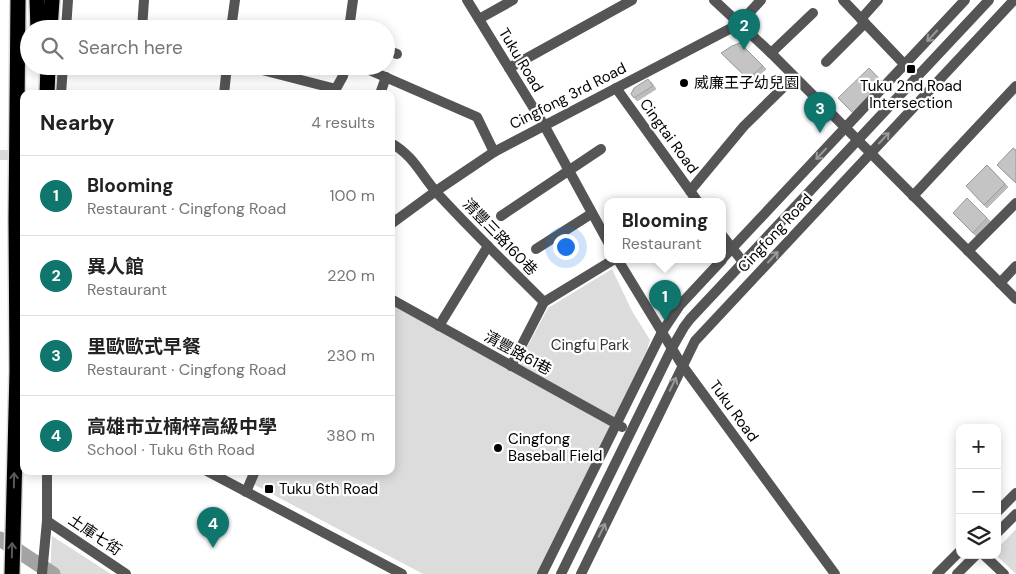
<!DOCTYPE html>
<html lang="en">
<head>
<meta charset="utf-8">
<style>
  body { margin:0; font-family:"DM Sans","Noto Sans TC",sans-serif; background:#f6f6f6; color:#222 }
  .controls { position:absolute; right:15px; bottom:15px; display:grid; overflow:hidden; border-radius:10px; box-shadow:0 2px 12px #0003 }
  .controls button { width:45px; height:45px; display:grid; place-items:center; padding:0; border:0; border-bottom:1px solid #e0e0e0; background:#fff; color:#222; font:25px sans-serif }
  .you { position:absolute; left:565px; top:246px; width:18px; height:18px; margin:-12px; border:4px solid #fff; border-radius:50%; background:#1a73e8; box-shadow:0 0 0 8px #1a73e833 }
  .badge { display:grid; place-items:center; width:32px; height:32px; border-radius:50%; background:#0f766e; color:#fff; font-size:16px; font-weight:700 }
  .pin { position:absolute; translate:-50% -41px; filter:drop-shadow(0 1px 2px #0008) }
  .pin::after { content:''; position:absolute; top:26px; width:18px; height:15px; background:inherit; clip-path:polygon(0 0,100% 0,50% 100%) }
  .popup { position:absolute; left:604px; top:198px; width:122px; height:65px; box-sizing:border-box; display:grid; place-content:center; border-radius:10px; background:#fff; filter:drop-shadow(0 1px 4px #0005); font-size:16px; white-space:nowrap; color:#767676 }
  .popup b { font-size:19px; color:#222 }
  .popup::after { content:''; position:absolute; left:50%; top:100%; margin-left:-10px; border:10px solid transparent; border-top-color:#fff }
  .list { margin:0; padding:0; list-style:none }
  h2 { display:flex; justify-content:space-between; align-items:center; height:65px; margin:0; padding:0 20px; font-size:21px }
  h2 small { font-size:16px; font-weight:400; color:#767676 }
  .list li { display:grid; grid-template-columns:32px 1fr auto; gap:15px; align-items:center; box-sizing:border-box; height:80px; padding:0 20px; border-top:1px solid #e0e0e0 }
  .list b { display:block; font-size:19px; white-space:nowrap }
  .list p { margin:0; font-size:16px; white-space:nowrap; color:#767676 }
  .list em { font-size:16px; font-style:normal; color:#767676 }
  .icon { flex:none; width:28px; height:28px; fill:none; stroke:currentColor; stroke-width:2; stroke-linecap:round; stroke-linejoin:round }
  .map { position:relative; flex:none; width:1016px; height:574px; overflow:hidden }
  .search { position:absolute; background:#fff; box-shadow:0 2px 12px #0003; left:20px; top:20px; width:375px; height:55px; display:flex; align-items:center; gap:12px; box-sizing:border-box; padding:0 18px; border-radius:28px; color:#767676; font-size:19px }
  .panel { position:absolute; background:#fff; box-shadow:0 2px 12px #0003; left:20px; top:90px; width:375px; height:385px; border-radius:10px }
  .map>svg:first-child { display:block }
  .green { fill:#dcdcdc }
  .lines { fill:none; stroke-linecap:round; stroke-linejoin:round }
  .river { stroke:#a3a3a3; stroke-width:15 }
  .building { fill:#c4c4c4; stroke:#999; filter:url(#shadow) }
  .minor-tunnel { stroke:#d9d9d9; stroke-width:10; stroke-dasharray:10 5; stroke-linecap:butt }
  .highway-casing { stroke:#dbdbdb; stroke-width:18 }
  .minor { stroke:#555; stroke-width:10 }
  .highway { stroke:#000; stroke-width:15 }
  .oneway { stroke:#999 }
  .oneway2 { stroke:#595959 }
  .poi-dot { fill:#000; stroke:#fff; stroke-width:2 }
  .labels { text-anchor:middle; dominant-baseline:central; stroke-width:4.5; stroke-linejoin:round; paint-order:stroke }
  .street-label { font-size:15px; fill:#000; stroke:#fff }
  .poi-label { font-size:15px; fill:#000; stroke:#fff; text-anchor:start }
  .park-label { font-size:15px; fill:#333; stroke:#fff }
</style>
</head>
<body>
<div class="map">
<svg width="1016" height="574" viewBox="0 0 1016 574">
  <defs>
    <filter id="shadow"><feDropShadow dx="3" dy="3" stdDeviation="0" flood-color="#0004"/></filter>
  </defs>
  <rect width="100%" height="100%" fill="#fff"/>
  <g class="green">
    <path d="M612,269L632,311L650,340L647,350L642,360L617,424L538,574H423L253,484L259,471H391V299L518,364L548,308Z"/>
    <path d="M1016,529V574L996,555H997V549Z"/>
    <path d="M52,536L111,574H50Z"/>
  </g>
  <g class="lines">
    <path class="river" d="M0,539L53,574"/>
  </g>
  <g class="building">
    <path d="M740,43L763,66L748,79L721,53L732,46Z"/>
    <path d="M869,68L885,85L855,115L838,98Z"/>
    <path d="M648,79L653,86L634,98L631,94L634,88Z"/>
    <path d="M1013,148L1016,150V183L997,165Z"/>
    <path d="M987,165L1005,184L984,205L966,186Z"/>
    <path d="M967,198L987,218L973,233L953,213Z"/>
  </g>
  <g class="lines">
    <path class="minor-tunnel" d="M0,155H23"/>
    <defs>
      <g id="highway">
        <path d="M37,0L38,29"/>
        <path d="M50,29L52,0"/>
        <path d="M47,94L48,66"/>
        <path d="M12,574L17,371L16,219L18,0"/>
      </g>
    </defs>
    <use href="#highway" class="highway-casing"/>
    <g class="minor">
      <path d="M467,0L544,125L608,242"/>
      <path d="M714,0L771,53L1016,299"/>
      <path d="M843,0L905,65"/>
      <path d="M479,19L513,0"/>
      <path d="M861,19L878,0"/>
      <path d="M66,29L68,0"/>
      <path d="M142,29L144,0"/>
      <path d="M231,29L235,0"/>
      <path d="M349,29L353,0"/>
      <path d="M386,50L397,54"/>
      <path d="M771,53L813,13"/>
      <path d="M826,62L865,23"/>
      <path d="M247,66L336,89"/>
      <path d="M360,66L477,117L494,152"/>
      <path d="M509,68L632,0"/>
      <path d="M616,88L698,202"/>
      <path d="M61,94L63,66"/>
      <path d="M224,94L227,66"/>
      <path d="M333,94L343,76L345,66"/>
      <path d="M380,94L386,77"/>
      <path d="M391,143C414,156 421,175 437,193C472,231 508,266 544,302"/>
      <path d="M690,191L744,126L794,77"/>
      <path d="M913,196L1016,86"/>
      <path d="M501,216L601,149"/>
      <path d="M391,224L436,191L494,152L739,24L761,0"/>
      <path d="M722,235L743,262"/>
      <path d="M536,249L591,214"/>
      <path d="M968,251L1016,203"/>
      <path d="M722,259L965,0"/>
      <path d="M618,260L682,365L835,574"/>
      <path d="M1000,283L1016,266"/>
      <path d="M391,299L622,427"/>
      <path d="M439,326L488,246"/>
      <path d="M511,366L544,302L613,260"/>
      <path d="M207,471L402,574"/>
      <path d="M246,492L255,471"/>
      <path d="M997,512L1016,493"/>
      <path d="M47,521L126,574"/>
      <path d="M997,533L1016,514"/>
      <path d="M984,555L1004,574"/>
      <path d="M42,574L47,521V471"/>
      <path d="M542,574L662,332L680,305L722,260"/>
      <path d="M561,574L672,348L684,327L690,319L989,0"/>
      <path d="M581,574L695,341L1014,0"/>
      <path d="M937,574L960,551"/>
      <path d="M957,574L976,555"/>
    </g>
    <use href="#highway" class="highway"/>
  </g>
  <defs><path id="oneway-shaft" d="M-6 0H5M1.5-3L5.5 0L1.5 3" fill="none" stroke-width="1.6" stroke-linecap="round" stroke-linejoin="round" transform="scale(1.25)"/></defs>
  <g class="oneway">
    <use href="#oneway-shaft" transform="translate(932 36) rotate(133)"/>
    <use href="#oneway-shaft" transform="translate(884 138) rotate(-47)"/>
    <use href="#oneway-shaft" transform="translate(821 154) rotate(133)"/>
    <use href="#oneway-shaft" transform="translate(773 257) rotate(-47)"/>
    <use href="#oneway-shaft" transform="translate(673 384) rotate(-64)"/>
    <use href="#oneway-shaft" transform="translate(602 530) rotate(-64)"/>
  </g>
  <g class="oneway2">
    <use href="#oneway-shaft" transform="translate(14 480) rotate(-89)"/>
    <use href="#oneway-shaft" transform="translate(12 550) rotate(-89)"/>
  </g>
  <g class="poi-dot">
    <rect x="906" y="64" width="10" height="10" rx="2.5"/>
    <circle cx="684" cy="83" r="5"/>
    <circle cx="498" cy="448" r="5"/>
    <rect x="264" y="484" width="10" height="10" rx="2.5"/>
  </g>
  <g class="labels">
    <g class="street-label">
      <text transform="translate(521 60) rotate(59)">Tuku Road</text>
      <text transform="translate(568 96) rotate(-27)">Cingfong 3rd Road</text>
      <text transform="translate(669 136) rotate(54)">Cingtai Road</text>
      <text transform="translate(775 233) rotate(-47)">Cingfong Road</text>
      <text transform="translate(500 237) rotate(46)">清豐三路160巷</text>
      <text transform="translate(518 353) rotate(29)">清豐路61巷</text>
      <text transform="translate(734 411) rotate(54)">Tuku Road</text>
      <text transform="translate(95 535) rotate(34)">土庫七街</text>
    </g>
    <g class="poi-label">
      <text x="694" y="83">威廉王子幼兒園</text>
      <text x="911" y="86" text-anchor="middle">Tuku 2nd Road<tspan x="911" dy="17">Intersection</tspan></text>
      <text x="508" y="439">Cingfong<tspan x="508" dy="17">Baseball Field</tspan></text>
      <text x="279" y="489">Tuku 6th Road</text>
    </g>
    <g class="park-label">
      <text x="590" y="345">Cingfu Park</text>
    </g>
  </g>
</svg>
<div class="controls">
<button>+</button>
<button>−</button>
<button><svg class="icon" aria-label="layers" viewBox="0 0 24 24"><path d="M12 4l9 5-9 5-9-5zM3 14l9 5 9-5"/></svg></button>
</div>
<div class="you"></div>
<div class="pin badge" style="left:665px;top:321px">1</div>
<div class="popup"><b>Blooming</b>Restaurant</div>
<div class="pin badge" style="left:744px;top:50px">2</div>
<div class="pin badge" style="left:820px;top:133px">3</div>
<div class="pin badge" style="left:213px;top:548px">4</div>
<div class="search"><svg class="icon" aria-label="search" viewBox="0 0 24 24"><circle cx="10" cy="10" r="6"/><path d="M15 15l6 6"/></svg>Search here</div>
<section class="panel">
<h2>Nearby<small>4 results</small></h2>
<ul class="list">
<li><span class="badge">1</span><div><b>Blooming</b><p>Restaurant · Cingfong Road</p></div><em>100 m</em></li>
<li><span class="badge">2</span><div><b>異人館</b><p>Restaurant</p></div><em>220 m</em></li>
<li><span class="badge">3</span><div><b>里歐歐式早餐</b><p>Restaurant · Cingfong Road</p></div><em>230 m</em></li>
<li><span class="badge">4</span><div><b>高雄市立楠梓高級中學</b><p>School · Tuku 6th Road</p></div><em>380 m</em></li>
</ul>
</section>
</div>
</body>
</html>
